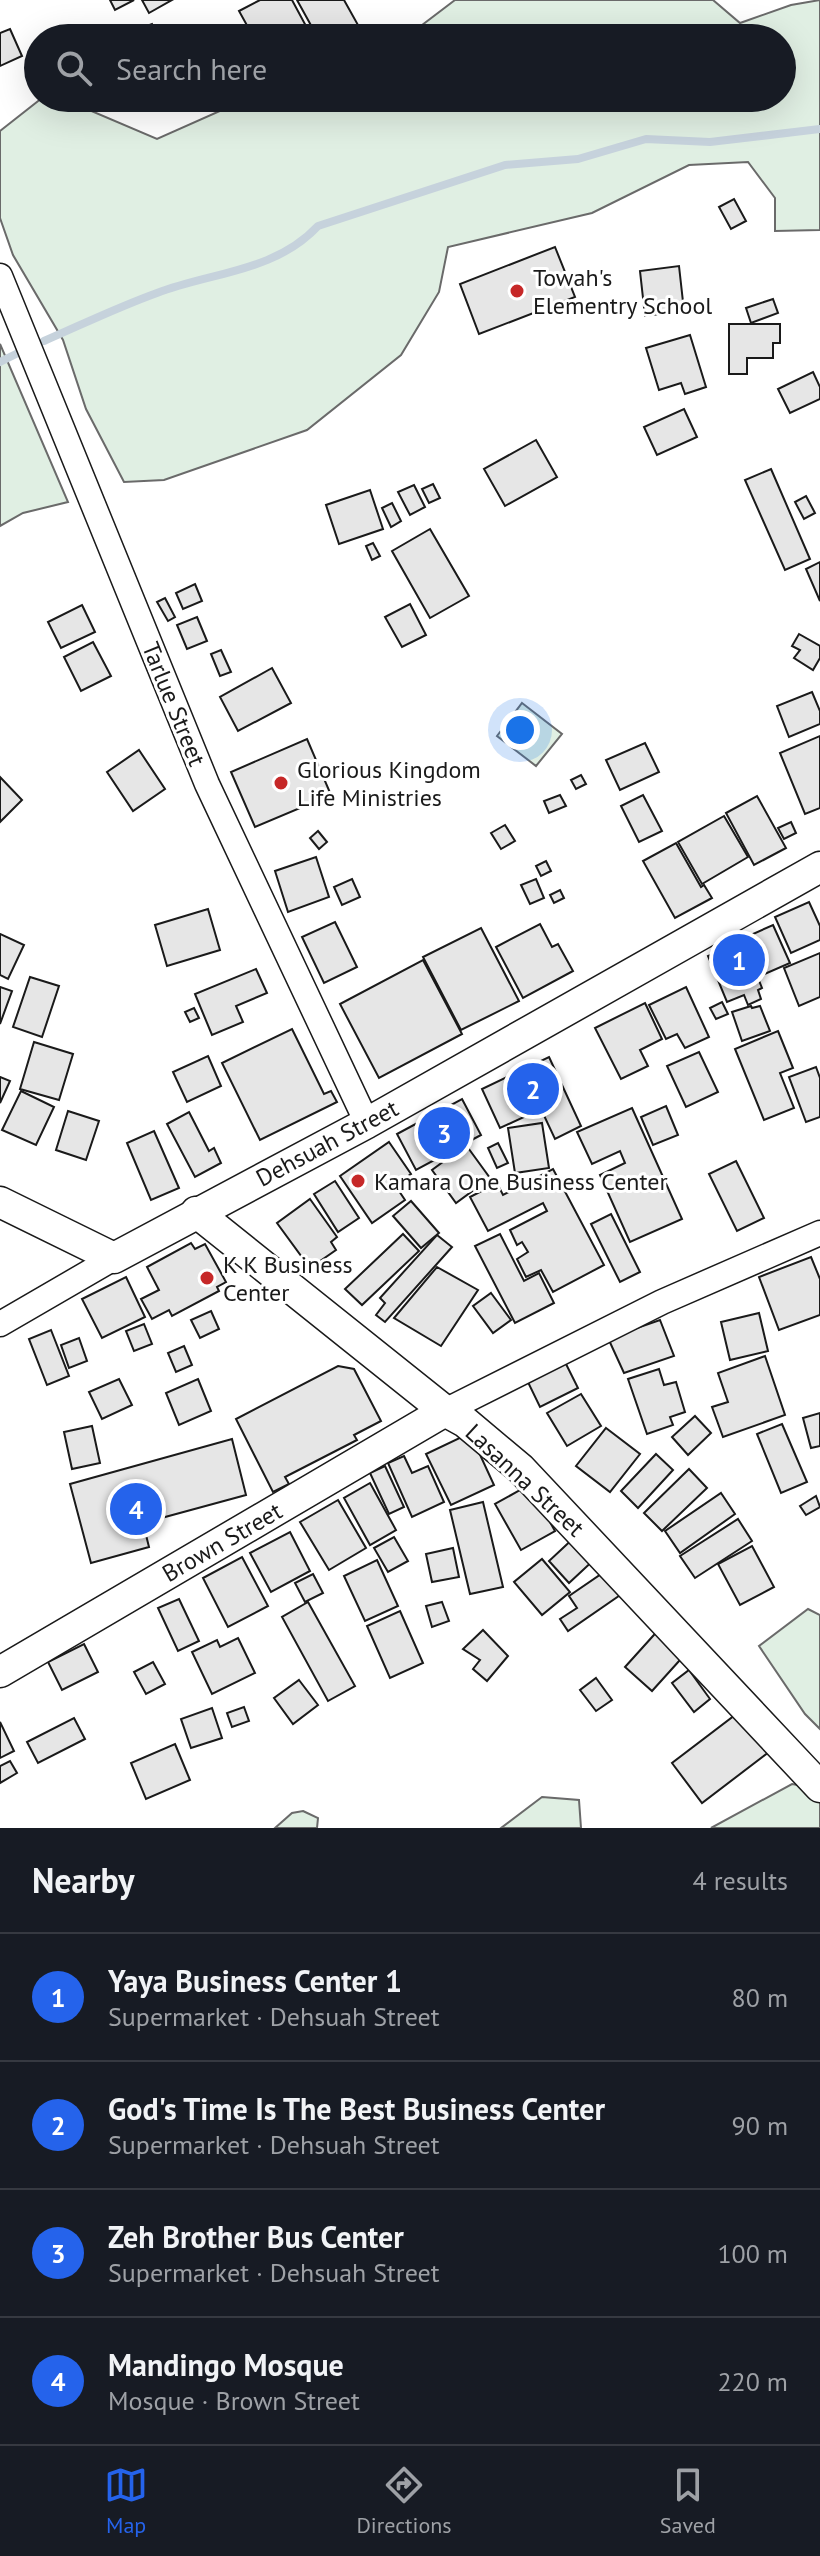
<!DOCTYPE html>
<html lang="en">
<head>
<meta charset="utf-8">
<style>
  body { margin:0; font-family:"PT Sans",sans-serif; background:#242831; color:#f1f3f6 }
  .you { position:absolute; left:520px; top:730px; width:28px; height:28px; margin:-20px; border:6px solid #fff; border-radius:50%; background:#1a73e8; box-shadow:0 0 0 12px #1a73e833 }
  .badge { display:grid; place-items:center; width:52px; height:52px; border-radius:50%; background:#2563eb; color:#fff; font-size:26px; font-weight:700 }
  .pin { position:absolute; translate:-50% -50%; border:4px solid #fff; box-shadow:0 2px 8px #0006 }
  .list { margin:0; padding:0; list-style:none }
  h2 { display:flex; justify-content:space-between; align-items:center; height:104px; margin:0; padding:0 32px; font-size:34px }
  h2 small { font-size:26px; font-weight:400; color:#9ea1a6 }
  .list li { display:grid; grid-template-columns:52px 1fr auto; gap:24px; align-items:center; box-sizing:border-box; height:128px; padding:0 32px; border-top:2px solid #363941 }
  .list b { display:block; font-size:30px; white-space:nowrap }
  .list p { margin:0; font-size:26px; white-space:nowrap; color:#9ea1a6 }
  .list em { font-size:26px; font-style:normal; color:#9ea1a6 }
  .icon { flex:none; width:44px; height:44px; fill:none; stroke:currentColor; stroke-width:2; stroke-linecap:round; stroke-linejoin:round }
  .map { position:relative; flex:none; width:820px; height:1828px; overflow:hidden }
  .search { position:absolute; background:#171b24; box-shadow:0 8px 32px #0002; left:24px; right:24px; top:24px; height:88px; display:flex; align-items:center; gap:20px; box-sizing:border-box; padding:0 28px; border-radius:44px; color:#9ea1a6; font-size:30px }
  .sheet { height:616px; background:#171b24 }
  nav { display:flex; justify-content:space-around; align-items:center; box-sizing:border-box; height:112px; border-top:2px solid #363941; background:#171b24; font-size:22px; color:#9ea1a6 }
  nav a { display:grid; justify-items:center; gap:4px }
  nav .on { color:#2563eb }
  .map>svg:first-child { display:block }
  .green { fill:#e0efe3; stroke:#6a6a6a; stroke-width:2 }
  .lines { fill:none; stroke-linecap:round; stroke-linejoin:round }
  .stream { stroke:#c6d2dc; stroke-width:8 }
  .building { fill:#e6e6e6; stroke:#1a1a1a; stroke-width:2 }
  .minor-casing { stroke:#1a1a1a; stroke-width:27 }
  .tertiary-casing { stroke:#1a1a1a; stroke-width:33 }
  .minor { stroke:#fff; stroke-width:24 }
  .tertiary { stroke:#fff; stroke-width:30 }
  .poi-dot { fill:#c62828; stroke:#fff; stroke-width:3 }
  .labels { text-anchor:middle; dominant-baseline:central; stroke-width:6; stroke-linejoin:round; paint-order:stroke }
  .poi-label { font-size:24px; fill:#1a1a1a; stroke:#fff; text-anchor:start }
  .street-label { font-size:24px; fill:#1a1a1a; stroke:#fff }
</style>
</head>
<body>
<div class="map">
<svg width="820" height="1828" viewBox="0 0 820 1828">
  <rect width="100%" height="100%" fill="#fff"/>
  <g class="green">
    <path d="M455,0H713L740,23L791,5L820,0V230L775,231V198L748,162L689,165L592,213L448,247L439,292L401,355L307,430L164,480L124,482L86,409L63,340L13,255L0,218V131L42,98H61L157,139L249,98H782V38H405Z"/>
    <path d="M0,344L68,502L23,513L0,526Z"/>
    <path d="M522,703L562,734L536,766L497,736Z"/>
    <path d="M808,1609L820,1615V1729L805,1714L759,1646Z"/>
    <path d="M792,1784L820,1789V1828H711Z"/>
    <path d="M542,1797L579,1800L581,1828H501Z"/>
    <path d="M303,1811L318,1818L317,1828H275L292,1813Z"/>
  </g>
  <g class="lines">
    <g class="stream">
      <path d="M44,341C81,325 118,307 157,293C212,272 275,272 318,226L505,165L578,159L646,139L710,142L820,129"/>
      <path d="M0,362L18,353"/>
    </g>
  </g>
  <g class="building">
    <path d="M110,0H134L115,10Z"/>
    <path d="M142,0H172L149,13Z"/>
    <path d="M260,0H292L306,26L284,38H254L239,11Z"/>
    <path d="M297,0H344L358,25L335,38H318Z"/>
    <path d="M152,24L157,38H114Z"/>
    <path d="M10,29L22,56L0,66V33Z"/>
    <path d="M734,199L746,221L731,229L719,207Z"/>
    <path d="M555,247L575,297L479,334L460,284Z"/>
    <path d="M679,266L684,311L645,316L640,271Z"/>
    <path d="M773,299L778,313L751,323L746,308Z"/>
    <path d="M729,324H780V343H773V358H747V374H729Z"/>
    <path d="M690,335L706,387L685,394L681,383L659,390L646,348Z"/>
    <path d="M813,372L820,387V399L790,413L778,389Z"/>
    <path d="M684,409L697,437L657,455L644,427Z"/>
    <path d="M536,440L557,477L505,506L484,469Z"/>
    <path d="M771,469L810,559L785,570L745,480Z"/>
    <path d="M433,484L440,498L429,503L422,489Z"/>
    <path d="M414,485L425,507L410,515L398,492Z"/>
    <path d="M370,490L383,529L339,544L326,505Z"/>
    <path d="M806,496L815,513L804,519L795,502Z"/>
    <path d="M392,503L401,521L391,527L382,508Z"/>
    <path d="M430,529L469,596L430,618L392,551Z"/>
    <path d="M373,543L380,556L372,560L366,546Z"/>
    <path d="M820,562V601L806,569Z"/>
    <path d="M195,584L202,601L183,609L176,593Z"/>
    <path d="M165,598L175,617L168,621L157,602Z"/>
    <path d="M410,604L426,635L402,647L385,617Z"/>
    <path d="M82,605L95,632L61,648L48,622Z"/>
    <path d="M197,617L207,641L187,649L177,625Z"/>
    <path d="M799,634L820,646V658L813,670L794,658L800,650L792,646Z"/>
    <path d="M93,642L111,676L81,691L64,657Z"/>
    <path d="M221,650L231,672L220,676L211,654Z"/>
    <path d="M272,668L291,703L238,731L220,697Z"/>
    <path d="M812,692L820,711V724L789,737L777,706Z"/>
    <path d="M820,736V808L805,814L780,753Z"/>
    <path d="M307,739L331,795L255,827L231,772Z"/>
    <path d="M645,743L659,772L620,790L606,760Z"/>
    <path d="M139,750L165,789L133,811L107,772Z"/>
    <path d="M581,775L586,784L576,789L571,780Z"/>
    <path d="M0,777L22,800L0,822Z"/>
    <path d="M560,795L566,806L549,813L544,801Z"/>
    <path d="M643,795L662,831L639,842L621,806Z"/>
    <path d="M757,796L786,848L754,865L726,813Z"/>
    <path d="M724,816L748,857L702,884L678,842Z"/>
    <path d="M791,822L796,833L784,839L778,828Z"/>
    <path d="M505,825L515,841L501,849L491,833Z"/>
    <path d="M318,831L327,842L319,849L310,838Z"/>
    <path d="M676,843L701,887L704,885L712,898L675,918L643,861Z"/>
    <path d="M316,857L329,897L288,912L275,871Z"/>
    <path d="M546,861L551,871L541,876L536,866Z"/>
    <path d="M352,879L360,897L342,905L334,887Z"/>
    <path d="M536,879L544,898L530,904L521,885Z"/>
    <path d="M560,890L564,898L554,903L550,895Z"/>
    <path d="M809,902L820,926V940L791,953L775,917Z"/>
    <path d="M208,909L220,950L167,966L155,925Z"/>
    <path d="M335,922L357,967L324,983L302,937Z"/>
    <path d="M540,924L552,947L558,944L573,971L523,998L496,947Z"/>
    <path d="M773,925L790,963L760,976L744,938Z"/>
    <path d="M481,928L519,1001L461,1030L423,957Z"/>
    <path d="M0,934L24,945L8,979L0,975Z"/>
    <path d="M743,941L762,988L758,990L761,999L748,1005L744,995L727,1002L708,956Z"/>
    <path d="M820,953V997L799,1006L784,968Z"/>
    <path d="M423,960L462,1034L379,1078L340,1004Z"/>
    <path d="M256,969L267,993L236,1006L243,1022L212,1035L195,994Z"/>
    <path d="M30,977L59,986L42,1037L13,1027Z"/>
    <path d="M0,987L12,991L0,1024Z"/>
    <path d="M686,987L709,1037L685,1048L677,1034L666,1039L649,1005Z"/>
    <path d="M722,1002L728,1014L716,1019L710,1008Z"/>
    <path d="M645,1003L662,1039L640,1050L648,1066L621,1079L595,1028Z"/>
    <path d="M751,1006L752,1008L760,1006L770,1031L742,1041L732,1012Z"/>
    <path d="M194,1008L199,1018L190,1022L185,1012Z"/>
    <path d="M292,1029L324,1094L331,1091L337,1102L260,1140L222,1063Z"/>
    <path d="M778,1031L793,1068L780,1073L794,1108L764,1120L735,1049Z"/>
    <path d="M34,1042L73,1054L59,1100L20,1089Z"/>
    <path d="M699,1052L718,1092L686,1107L667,1066Z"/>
    <path d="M208,1056L221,1086L187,1102L173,1072Z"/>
    <path d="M549,1057L581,1126L555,1139L541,1109L500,1128L482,1089Z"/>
    <path d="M816,1067L820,1078V1117L806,1122L789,1077Z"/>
    <path d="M0,1077L10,1081L0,1103Z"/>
    <path d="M21,1091L54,1107L36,1145L2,1130Z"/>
    <path d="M462,1099L481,1135L416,1170L397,1134Z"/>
    <path d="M666,1106L678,1135L653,1145L641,1117Z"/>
    <path d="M632,1108L682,1219L630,1242L600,1175L625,1163L620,1151L592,1164L577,1132Z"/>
    <path d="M68,1111L99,1121L86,1160L56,1150Z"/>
    <path d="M189,1112L209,1151L214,1148L221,1163L195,1177L167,1124Z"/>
    <path d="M542,1123L549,1168L515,1173L508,1128Z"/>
    <path d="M154,1131L179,1188L151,1200L127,1143Z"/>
    <path d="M389,1142L411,1174L395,1185L405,1200L372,1223L340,1176Z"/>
    <path d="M498,1143L508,1163L497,1168L488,1148Z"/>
    <path d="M466,1145L490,1178L456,1203L432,1170Z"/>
    <path d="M736,1161L764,1218L737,1231L709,1174Z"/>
    <path d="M553,1169L604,1265L553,1292L541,1270L526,1277L517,1259L528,1252L522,1242L517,1245L510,1230L547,1211L543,1203L488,1231L470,1197L497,1183L503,1195Z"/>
    <path d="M335,1181L359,1218L338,1232L314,1194Z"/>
    <path d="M310,1199L337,1237L331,1242L336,1250L310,1268L277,1223Z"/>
    <path d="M411,1201L439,1233L421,1248L393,1216Z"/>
    <path d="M611,1214L640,1272L620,1282L591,1224Z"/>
    <path d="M403,1234L419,1251L362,1305L345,1289Z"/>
    <path d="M500,1234L524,1281L539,1273L554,1303L515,1323L475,1246Z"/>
    <path d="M437,1235L452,1247L385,1322L376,1315L385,1303L380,1298Z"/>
    <path d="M191,1243L195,1249L205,1244L226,1282L217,1287L219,1291L172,1316L169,1310L152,1319L141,1299L159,1290L147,1267Z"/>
    <path d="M811,1257L820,1279V1315L779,1330L759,1277Z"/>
    <path d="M437,1267L478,1290L441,1346L394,1318Z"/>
    <path d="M126,1277L145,1317L102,1338L82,1299Z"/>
    <path d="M491,1293L511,1320L493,1333L473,1306Z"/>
    <path d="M211,1311L219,1329L200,1338L191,1320Z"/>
    <path d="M759,1313L768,1351L730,1360L721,1322Z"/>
    <path d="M660,1320L674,1356L624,1373L608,1338Z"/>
    <path d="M144,1324L152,1344L134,1351L126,1331Z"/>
    <path d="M51,1330L69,1376L47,1385L29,1339Z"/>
    <path d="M79,1338L87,1361L69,1368L61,1345Z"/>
    <path d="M184,1346L192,1365L176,1372L168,1353Z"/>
    <path d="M765,1356L785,1415L723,1437L712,1407L728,1402L718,1373Z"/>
    <path d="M563,1358L578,1388L540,1407L525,1376Z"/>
    <path d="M338,1366L354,1369L381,1421L354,1435L357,1440L285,1477L289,1484L273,1492L236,1419Z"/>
    <path d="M659,1369L664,1385L676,1382L685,1412L670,1417L673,1425L647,1434L628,1379Z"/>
    <path d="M119,1379L132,1405L102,1419L89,1392Z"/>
    <path d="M198,1379L211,1411L179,1425L166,1393Z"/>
    <path d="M581,1394L601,1426L567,1446L547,1413Z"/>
    <path d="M820,1413V1446L811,1448L803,1418Z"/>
    <path d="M695,1416L711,1433L688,1455L672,1437Z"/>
    <path d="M782,1424L807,1482L781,1493L757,1434Z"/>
    <path d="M92,1426L100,1463L72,1469L64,1432Z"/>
    <path d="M606,1428L640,1454L610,1492L576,1466Z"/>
    <path d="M470,1433L494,1485L451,1505L426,1454Z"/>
    <path d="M232,1439L246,1495L143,1523L149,1547L91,1563L70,1484Z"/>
    <path d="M656,1454L673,1470L638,1508L621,1491Z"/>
    <path d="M404,1456L412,1473L428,1466L444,1502L412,1517L388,1463Z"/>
    <path d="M385,1466L404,1507L389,1514L370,1473Z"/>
    <path d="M689,1469L707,1488L662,1531L644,1513Z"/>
    <path d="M370,1483L396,1530L370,1545L344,1498Z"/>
    <path d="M529,1485L555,1531L521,1550L495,1504Z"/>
    <path d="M721,1493L735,1514L680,1553L665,1531Z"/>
    <path d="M816,1496L820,1507L806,1515L800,1506Z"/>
    <path d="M338,1500L366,1548L329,1570L300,1522Z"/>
    <path d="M483,1502L503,1587L470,1594L450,1510Z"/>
    <path d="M738,1519L752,1541L695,1578L680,1556Z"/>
    <path d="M290,1532L310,1571L271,1592L250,1553Z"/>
    <path d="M577,1535L597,1557L569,1583L549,1561Z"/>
    <path d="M394,1537L408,1561L388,1572L374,1548Z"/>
    <path d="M752,1546L774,1587L740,1605L718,1564Z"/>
    <path d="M453,1548L459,1577L432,1582L426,1554Z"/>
    <path d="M242,1557L268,1606L228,1627L203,1578Z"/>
    <path d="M542,1559L570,1592L542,1615L514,1582Z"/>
    <path d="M377,1560L398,1606L365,1621L344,1576Z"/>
    <path d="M610,1568L626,1591L568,1631L560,1619L577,1608L569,1596Z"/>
    <path d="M313,1574L323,1593L305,1602L295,1583Z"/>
    <path d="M179,1599L199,1641L178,1651L158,1608Z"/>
    <path d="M308,1602L355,1686L328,1701L282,1617Z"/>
    <path d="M442,1602L449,1621L432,1627L426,1606Z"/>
    <path d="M400,1611L423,1663L390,1678L367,1626Z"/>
    <path d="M662,1626L689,1650L652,1691L625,1667Z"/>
    <path d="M483,1630L508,1656L487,1681L473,1669L480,1660L463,1649Z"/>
    <path d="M238,1638L255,1673L212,1694L192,1652L217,1640L220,1647Z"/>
    <path d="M84,1644L98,1672L62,1690L48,1662Z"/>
    <path d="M153,1662L165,1684L146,1694L134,1672Z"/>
    <path d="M689,1670L710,1699L694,1712L672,1683Z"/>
    <path d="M596,1678L612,1700L596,1711L580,1690Z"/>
    <path d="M299,1680L318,1705L293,1724L274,1698Z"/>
    <path d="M244,1707L249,1721L232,1727L227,1713Z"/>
    <path d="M212,1708L222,1738L191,1748L181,1719Z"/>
    <path d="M743,1709L773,1749L702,1803L672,1763Z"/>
    <path d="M74,1718L85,1739L38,1763L27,1742Z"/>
    <path d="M0,1722L14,1751L0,1758Z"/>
    <path d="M175,1744L190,1780L146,1799L131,1763Z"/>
    <path d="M10,1761L17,1773L0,1783V1766Z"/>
  </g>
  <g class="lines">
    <defs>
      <g id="minor">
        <path d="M0,276L207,784L367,1123"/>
        <path d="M0,1324L114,1258"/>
        <path d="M445,1411L662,1302L820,1233"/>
      </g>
      <g id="tertiary">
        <path d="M0,1202L114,1258L367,1123L820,867"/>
        <path d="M196,1212L445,1411L465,1422L521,1469L820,1787"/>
        <path d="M0,1672L445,1411"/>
      </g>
    </defs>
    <use href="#minor" class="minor-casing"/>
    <use href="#tertiary" class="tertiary-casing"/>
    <use href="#minor" class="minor"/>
    <use href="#tertiary" class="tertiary"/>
  </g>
  <g class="poi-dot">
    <circle cx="517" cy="291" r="8"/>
    <circle cx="281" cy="783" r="8"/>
    <circle cx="358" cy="1181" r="8"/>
    <circle cx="207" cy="1278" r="8"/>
  </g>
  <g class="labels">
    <g class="poi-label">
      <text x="533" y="277">Towah's<tspan x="533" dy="28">Elementry School</tspan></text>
      <text x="297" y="769">Glorious Kingdom<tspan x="297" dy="28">Life Ministries</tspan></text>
      <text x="374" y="1181">Kamara One Business Center</text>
      <text x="223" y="1264">K K Business<tspan x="223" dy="28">Center</tspan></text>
    </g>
    <g class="street-label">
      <text transform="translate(174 704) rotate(68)">Tarlue Street</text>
      <text transform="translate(327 1143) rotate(-28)">Dehsuah Street</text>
      <text transform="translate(525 1480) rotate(43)">Lasanna Street</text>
      <text transform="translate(222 1542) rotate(-30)">Brown Street</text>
    </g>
  </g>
</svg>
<div class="you"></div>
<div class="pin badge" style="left:739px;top:960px">1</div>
<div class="pin badge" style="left:533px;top:1089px">2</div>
<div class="pin badge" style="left:444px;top:1133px">3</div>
<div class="pin badge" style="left:136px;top:1509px">4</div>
<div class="search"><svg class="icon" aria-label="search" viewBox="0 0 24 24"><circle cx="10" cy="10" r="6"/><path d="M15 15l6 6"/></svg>Search here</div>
</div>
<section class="sheet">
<h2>Nearby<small>4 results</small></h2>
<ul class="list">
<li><span class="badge">1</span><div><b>Yaya Business Center 1</b><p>Supermarket · Dehsuah Street</p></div><em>80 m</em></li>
<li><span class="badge">2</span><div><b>God's Time Is The Best Business Center</b><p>Supermarket · Dehsuah Street</p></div><em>90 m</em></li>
<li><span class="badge">3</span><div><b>Zeh Brother Bus Center</b><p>Supermarket · Dehsuah Street</p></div><em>100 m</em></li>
<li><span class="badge">4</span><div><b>Mandingo Mosque</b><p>Mosque · Brown Street</p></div><em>220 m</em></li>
</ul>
</section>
<nav>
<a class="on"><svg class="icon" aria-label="map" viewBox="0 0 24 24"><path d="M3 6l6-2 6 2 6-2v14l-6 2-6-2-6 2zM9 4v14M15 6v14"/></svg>Map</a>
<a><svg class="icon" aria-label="directions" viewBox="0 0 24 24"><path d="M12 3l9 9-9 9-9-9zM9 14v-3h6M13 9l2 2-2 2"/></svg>Directions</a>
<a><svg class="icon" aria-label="saved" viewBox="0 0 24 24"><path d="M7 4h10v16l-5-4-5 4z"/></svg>Saved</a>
</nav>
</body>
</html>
